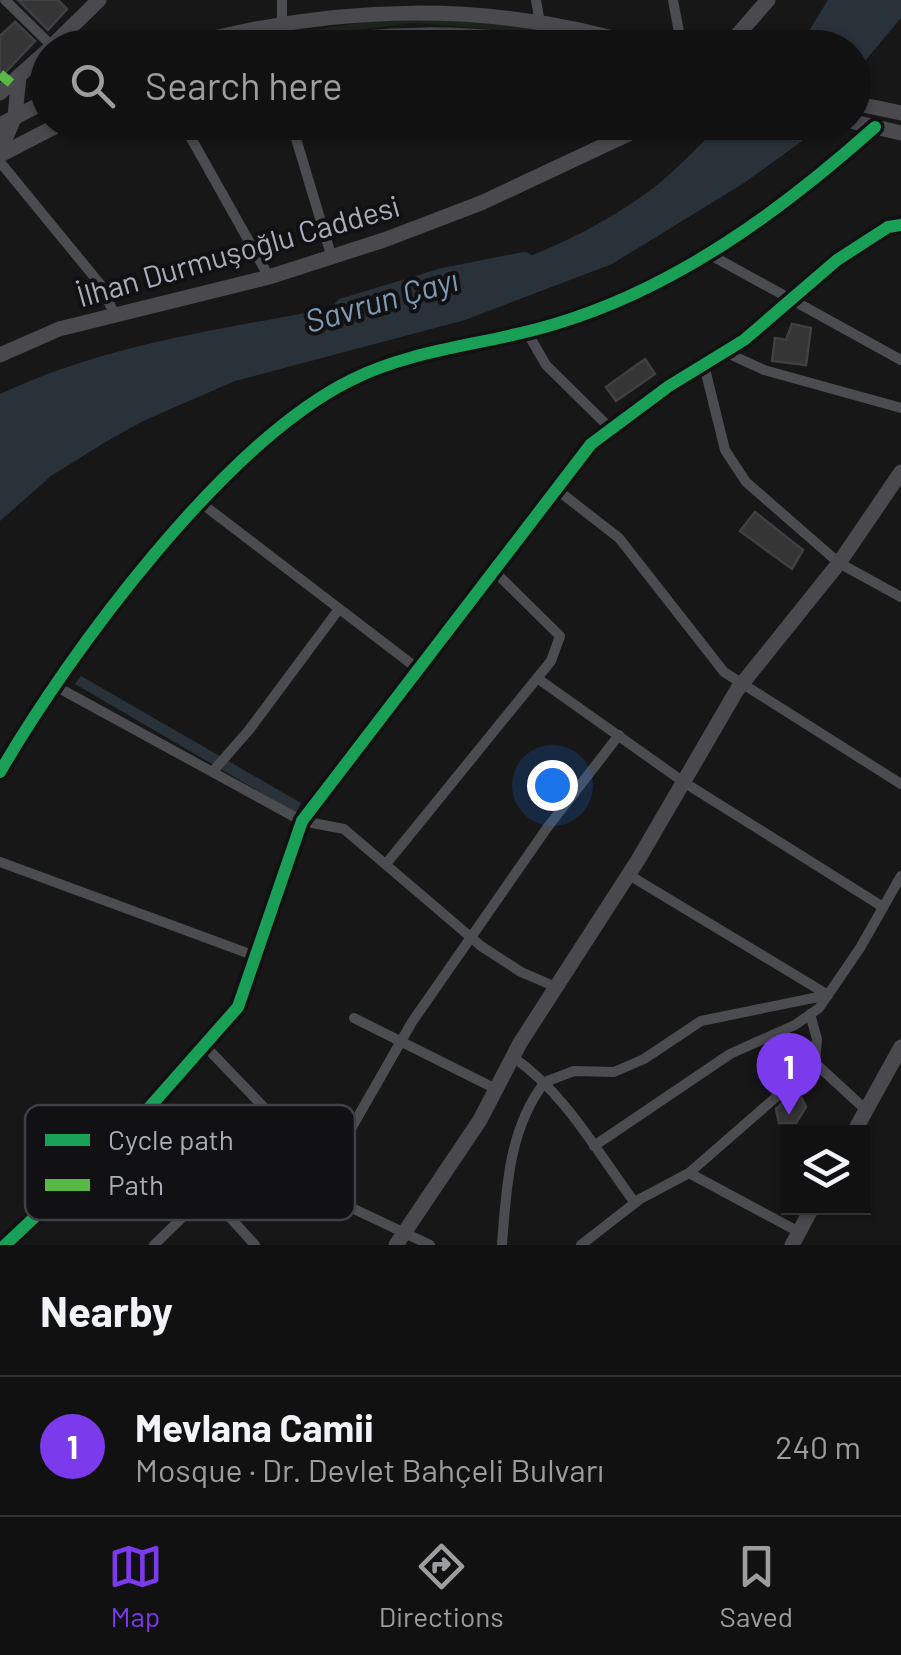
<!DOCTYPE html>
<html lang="en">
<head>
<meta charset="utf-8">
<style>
  body { margin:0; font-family:Barlow,sans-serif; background:#1e1f1f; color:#f1f3f6 }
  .controls { position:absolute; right:30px; bottom:30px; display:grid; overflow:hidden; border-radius:0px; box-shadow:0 2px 8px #0004 }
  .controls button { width:90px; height:90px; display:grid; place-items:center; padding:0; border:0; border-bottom:2px solid #303131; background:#111; color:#f1f3f6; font:50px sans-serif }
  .you { position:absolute; left:552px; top:785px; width:35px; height:35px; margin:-25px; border:8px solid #fff; border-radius:50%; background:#1a73e8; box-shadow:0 0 0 15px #1a73e833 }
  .badge { display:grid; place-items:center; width:65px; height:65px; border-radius:50%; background:#7c3aed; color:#fff; font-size:32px; font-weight:700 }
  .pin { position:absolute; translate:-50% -82px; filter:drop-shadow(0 2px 5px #0008) }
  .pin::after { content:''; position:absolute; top:52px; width:35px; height:30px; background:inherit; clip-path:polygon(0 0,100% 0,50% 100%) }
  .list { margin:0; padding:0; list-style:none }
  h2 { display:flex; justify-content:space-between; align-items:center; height:130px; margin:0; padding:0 40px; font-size:42px }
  h2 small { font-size:32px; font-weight:400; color:#9c9d9f }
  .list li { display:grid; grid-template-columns:65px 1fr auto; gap:30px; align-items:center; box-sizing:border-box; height:140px; padding:0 40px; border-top:2px solid #303131 }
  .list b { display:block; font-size:38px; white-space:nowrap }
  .list p { margin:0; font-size:32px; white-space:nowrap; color:#9c9d9f }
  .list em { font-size:32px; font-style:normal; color:#9c9d9f }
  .icon { flex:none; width:55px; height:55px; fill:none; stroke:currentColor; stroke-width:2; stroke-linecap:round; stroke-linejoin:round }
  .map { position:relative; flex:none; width:901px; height:1245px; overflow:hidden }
  .search { position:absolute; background:#111; box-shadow:0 2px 8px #0004; left:30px; right:30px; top:30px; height:110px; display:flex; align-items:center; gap:25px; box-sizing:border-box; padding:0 35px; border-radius:55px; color:#9c9d9f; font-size:38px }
  .sheet { height:270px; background:#111 }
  nav { display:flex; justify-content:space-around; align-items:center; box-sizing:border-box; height:140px; border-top:2px solid #303131; background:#111; font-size:28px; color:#9c9d9f }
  nav a { display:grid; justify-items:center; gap:5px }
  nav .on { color:#7c3aed }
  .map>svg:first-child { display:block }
  .green { fill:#1d241e }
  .water { fill:#2a3239 }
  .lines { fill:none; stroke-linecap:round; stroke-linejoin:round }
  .river { stroke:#2a3239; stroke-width:20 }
  .building { fill:#353536; stroke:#3f4043; stroke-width:2.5 }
  .street { stroke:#4b4c50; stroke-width:10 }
  .secondary { stroke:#4a4a4e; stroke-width:15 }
  .quiet { stroke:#58b947; stroke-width:10; stroke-dasharray:20 10; stroke-linecap:butt }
  .cycleway-casing { stroke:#111113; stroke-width:19 }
  .cycleway { stroke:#1a9f57; stroke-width:12 }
  .labels { text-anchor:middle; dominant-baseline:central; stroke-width:8; stroke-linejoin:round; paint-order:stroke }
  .street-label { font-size:30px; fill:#a8adb8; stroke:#111113 }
  .water-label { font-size:32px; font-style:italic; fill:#7f9bb3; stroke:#111113 }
  .key { fill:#111113; stroke:#3e4045; stroke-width:2.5 }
  .key-label { font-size:28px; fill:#a8adb8 }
</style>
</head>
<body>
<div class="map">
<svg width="901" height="1245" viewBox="0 0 901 1245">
  <rect width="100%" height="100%" fill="#171717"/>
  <path class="green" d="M452,18L560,31L621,47H598L528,32L413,23L211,48L380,19Z"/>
  <g class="water">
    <path d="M828,0H901V18L854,74V48L799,47Z"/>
    <path d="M723,122L816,123L802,141L744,183L612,264L465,320L235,381L143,421L102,444L51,476L0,521V394C203,298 449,330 638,199C670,178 695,149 723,122Z"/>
    <path d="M81,676L301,803L296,813L75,684Z"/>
  </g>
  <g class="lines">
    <path class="river" d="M344,308L443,278L524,262"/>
  </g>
  <g class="building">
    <path d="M18,0H58L67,9L48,30Z"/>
    <path d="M15,22L35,41L0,78V36Z"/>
    <path d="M792,324L811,328L806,365L772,361L775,338L786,340Z"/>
    <path d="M645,359L655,374L616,401L606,387Z"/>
    <path d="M755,512L803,550L792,569L740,531Z"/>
    <path d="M789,1097H801L806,1107L796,1123H779L776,1109Z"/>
  </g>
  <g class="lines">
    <g class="street">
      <path d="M5,0L52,46"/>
      <path d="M536,0L539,17"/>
      <path d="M673,0L682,48"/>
      <path d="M282,24V0"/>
      <path d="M182,122L269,277"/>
      <path d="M291,122L332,258"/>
      <path d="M0,162L100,284L114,313"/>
      <path d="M707,253L901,360"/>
      <path d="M527,332L546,365L611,429"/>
      <path d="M725,352L764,370L901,408"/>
      <path d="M704,365L725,450L746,482L839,563L901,597"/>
      <path d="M556,489L619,538L724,672L901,784"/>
      <path d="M201,503L418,669"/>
      <path d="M537,678L685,783L883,907"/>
      <path d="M57,687L302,821L344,829L481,946L521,972L556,987"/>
      <path d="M214,770L249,730L339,609"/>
      <path d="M0,862L258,957"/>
      <path d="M386,864L551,661L560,636L493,570"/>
      <path d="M629,875L828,995"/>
      <path d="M810,1014L817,1039L815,1063L866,1110"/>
      <path d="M354,1018L496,1089"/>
      <path d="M205,1046L303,1148L352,1208L430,1245"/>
      <path d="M513,1057C566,1094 597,1152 635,1203"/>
      <path d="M140,1118L255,1245"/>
      <path d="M594,1146L730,1054L795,1025L819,1008L860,948L901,876"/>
      <path d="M318,1166L348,1134L412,1022L547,828L619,735"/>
      <path d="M689,1173L799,1232"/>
      <path d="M5,1245L140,1118L238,1007L302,821L591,444L669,386L744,340L837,260L888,227L901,225"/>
      <path d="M154,1245L191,1209L212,1196"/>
      <path d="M502,1245C506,1190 509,1127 545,1082L574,1071L614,1072L644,1059L701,1021L828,995"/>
      <path d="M581,1245L640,1199L689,1173L815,1063"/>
    </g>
    <g class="secondary">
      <path d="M50,48L99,0"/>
      <path d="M178,48C333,3 495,0 648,48"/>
      <path d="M291,48C379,31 475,30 564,48"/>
      <path d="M726,48L768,0"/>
      <path d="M0,93L48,50"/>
      <path d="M854,103L901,113"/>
      <path d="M854,122L901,133"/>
      <path d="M0,125L48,100"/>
      <path d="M0,151L15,116L19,76"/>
      <path d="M0,155L64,122"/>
      <path d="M0,355L59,329L269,277L384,240L481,203L654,122"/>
      <path d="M0,772C71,650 224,443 351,380C415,348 487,345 555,324C676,288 782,210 875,127"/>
      <path d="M854,1132L901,1047"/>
      <path d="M396,1245L480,1120L520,1043L638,860L737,690L839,563L901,472"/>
      <path d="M792,1245L812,1208"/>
    </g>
    <path class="quiet" d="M0,74L11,83"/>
    <defs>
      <g id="cycleway">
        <path d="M0,772C71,650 224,443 351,380C415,348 487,345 555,324C676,288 782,210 875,127"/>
        <path d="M5,1245L140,1118L238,1007L302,821L591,444L669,386L744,340L837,260L888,227L901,225"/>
      </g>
    </defs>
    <use href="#cycleway" class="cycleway-casing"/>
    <use href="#cycleway" class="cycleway"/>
  </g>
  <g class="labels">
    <g class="street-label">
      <text transform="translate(238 250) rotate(-16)">İlhan Durmuşoğlu Caddesi</text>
    </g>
    <g class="water-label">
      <text transform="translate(381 299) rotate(-16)">Savrun Çayı</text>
    </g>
  </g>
  <rect x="25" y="1105" width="330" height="115" rx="15" class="key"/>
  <rect x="45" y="1134" width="45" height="12" fill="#1a9f57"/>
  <rect x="45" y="1179" width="45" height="12" fill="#58b947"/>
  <g class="key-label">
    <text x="108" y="1150">Cycle path</text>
    <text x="108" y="1195">Path</text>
  </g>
</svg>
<div class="controls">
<button><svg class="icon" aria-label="layers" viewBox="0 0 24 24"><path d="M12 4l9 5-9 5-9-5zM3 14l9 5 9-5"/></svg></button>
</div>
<div class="you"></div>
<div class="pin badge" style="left:789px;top:1115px">1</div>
<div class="search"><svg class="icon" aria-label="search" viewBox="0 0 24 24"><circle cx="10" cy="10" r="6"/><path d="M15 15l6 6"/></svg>Search here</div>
</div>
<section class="sheet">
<h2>Nearby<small></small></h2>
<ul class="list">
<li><span class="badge">1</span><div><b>Mevlana Camii</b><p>Mosque · Dr. Devlet Bahçeli Bulvarı</p></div><em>240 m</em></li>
</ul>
</section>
<nav>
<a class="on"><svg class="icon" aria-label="map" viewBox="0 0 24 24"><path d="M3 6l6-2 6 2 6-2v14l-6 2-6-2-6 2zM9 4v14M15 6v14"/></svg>Map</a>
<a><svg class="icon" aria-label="directions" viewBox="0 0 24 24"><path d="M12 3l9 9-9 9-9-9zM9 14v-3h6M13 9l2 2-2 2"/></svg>Directions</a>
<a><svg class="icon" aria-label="saved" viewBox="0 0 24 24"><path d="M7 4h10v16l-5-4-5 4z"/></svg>Saved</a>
</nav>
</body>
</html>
